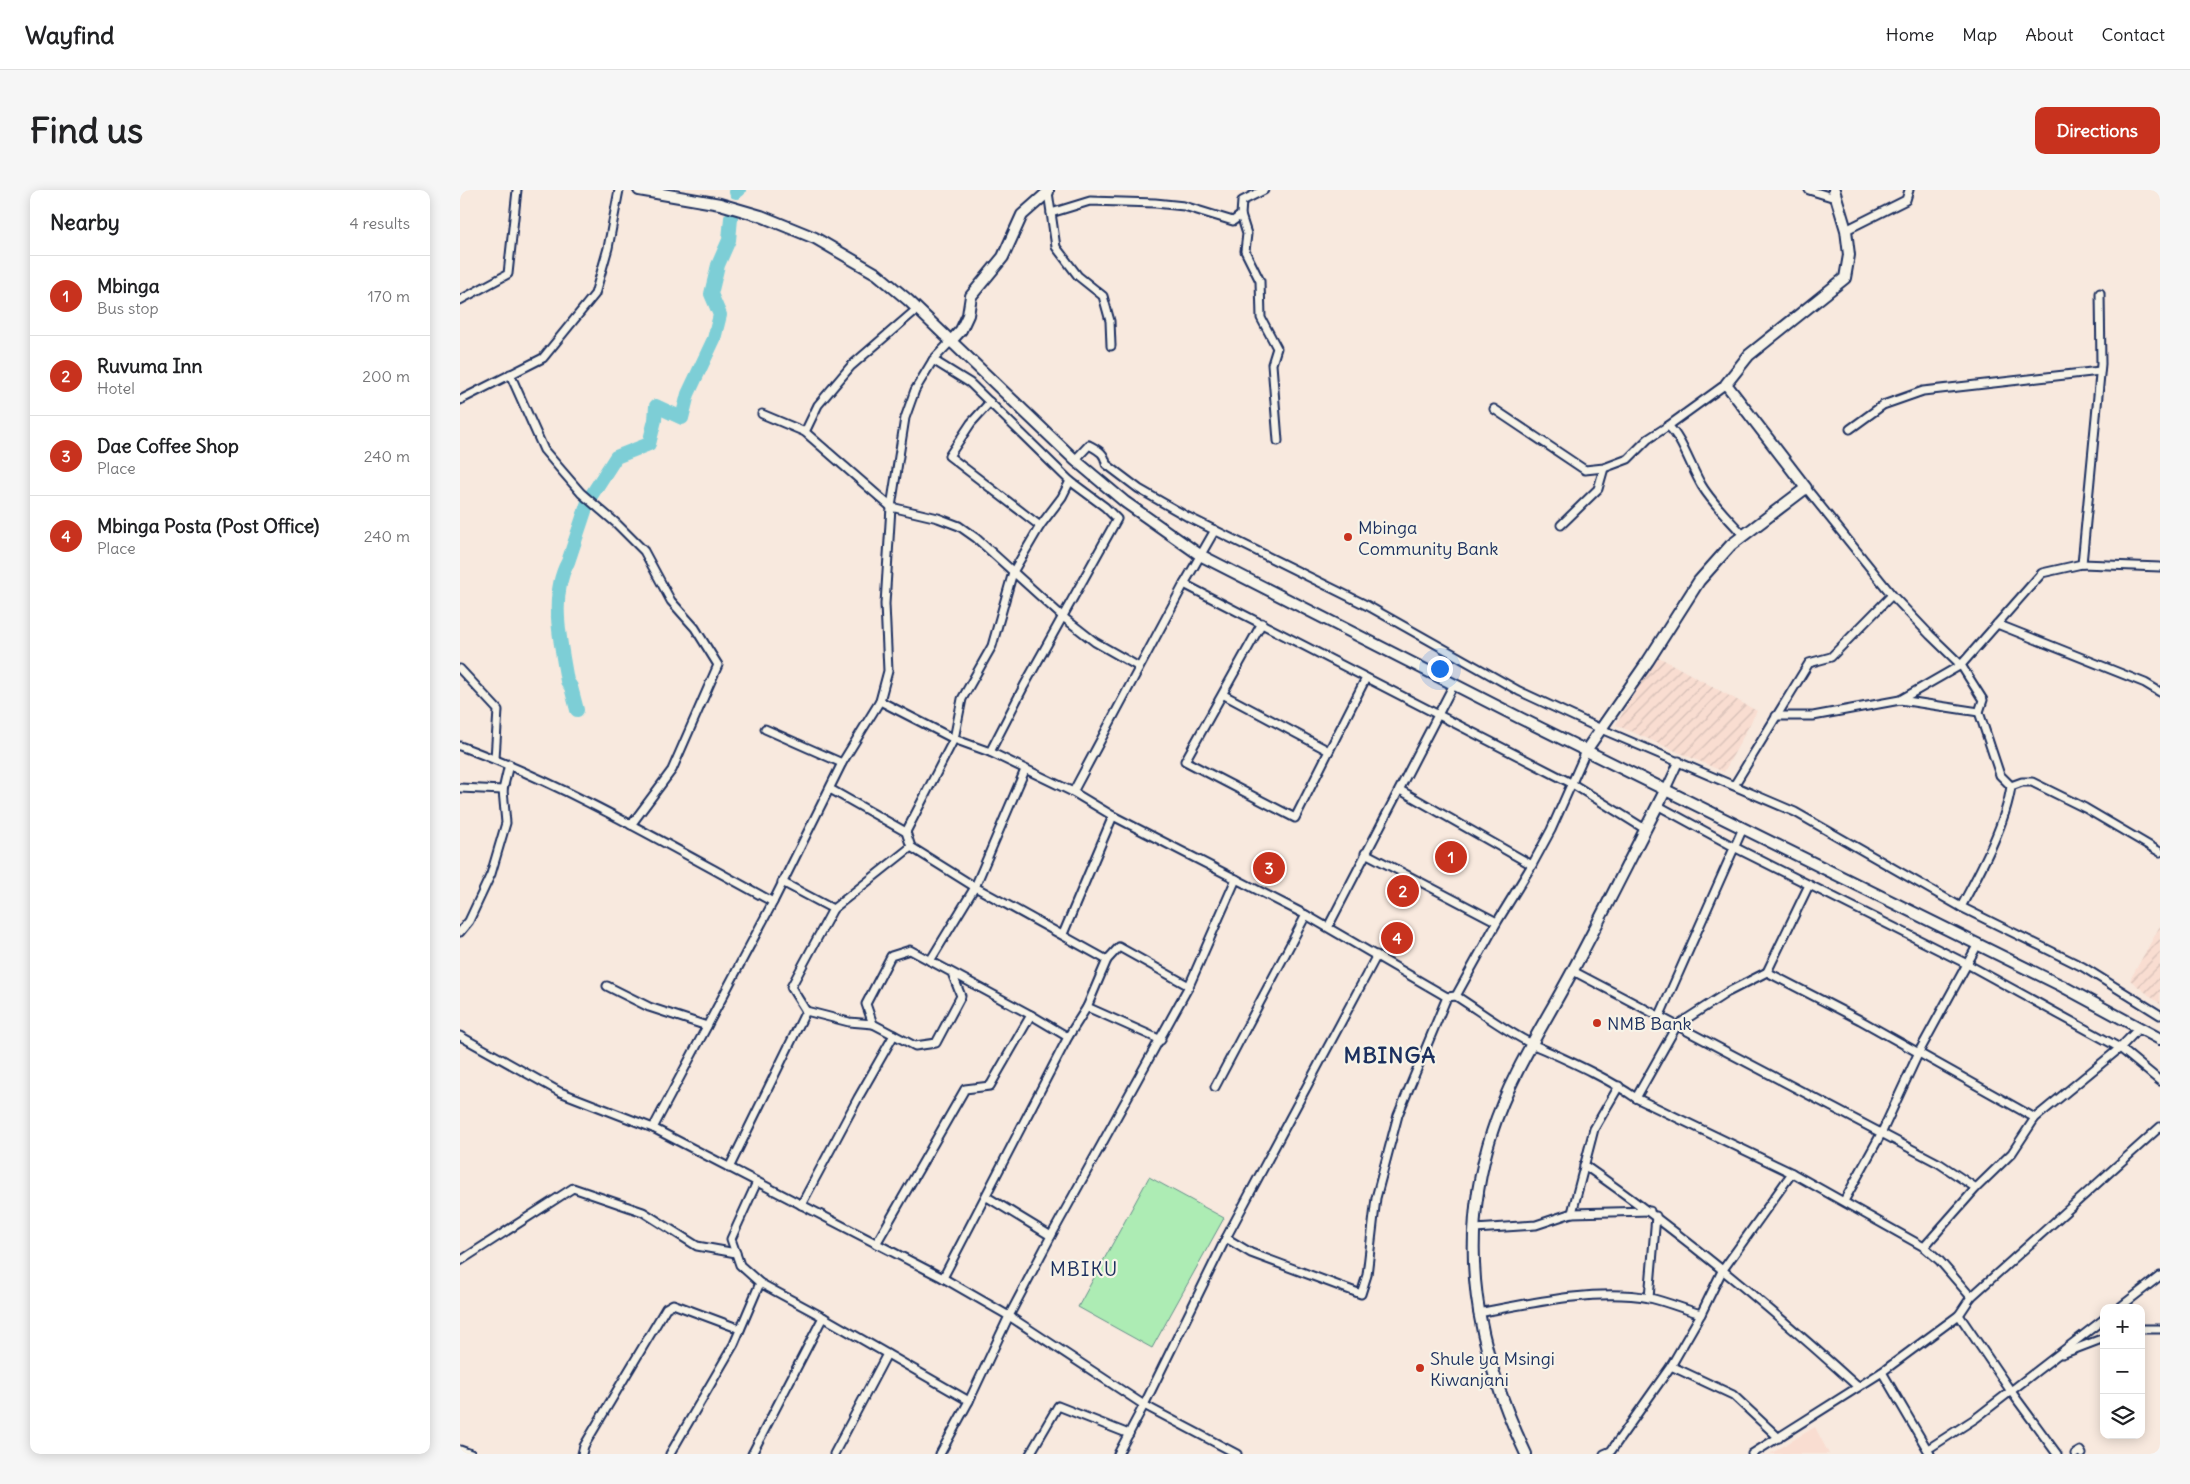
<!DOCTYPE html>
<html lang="en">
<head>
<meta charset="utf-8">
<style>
  body { margin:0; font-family:Delius,sans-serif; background:#f6f6f6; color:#202124 }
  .controls { position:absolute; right:15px; bottom:15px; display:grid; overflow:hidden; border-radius:10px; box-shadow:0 2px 12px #0003 }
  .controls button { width:45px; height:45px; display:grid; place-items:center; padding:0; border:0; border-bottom:1px solid #e0e0e0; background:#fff; color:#202124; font:25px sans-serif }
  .you { position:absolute; left:979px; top:478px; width:18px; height:18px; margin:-12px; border:4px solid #fff; border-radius:50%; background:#1a73e8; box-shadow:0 0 0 8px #1a73e833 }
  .badge { display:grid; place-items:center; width:32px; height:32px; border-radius:50%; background:#c8321e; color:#fff; font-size:16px; font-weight:700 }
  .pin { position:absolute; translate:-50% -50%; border:2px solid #fff; box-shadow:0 1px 5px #0006 }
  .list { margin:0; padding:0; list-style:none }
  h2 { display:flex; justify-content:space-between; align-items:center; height:65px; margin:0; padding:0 20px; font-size:21px }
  h2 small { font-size:16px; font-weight:400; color:#757577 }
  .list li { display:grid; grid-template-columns:32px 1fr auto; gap:15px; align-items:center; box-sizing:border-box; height:80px; padding:0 20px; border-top:1px solid #e0e0e0 }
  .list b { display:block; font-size:19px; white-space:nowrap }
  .list p { margin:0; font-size:16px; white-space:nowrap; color:#757577 }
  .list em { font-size:16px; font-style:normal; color:#757577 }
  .icon { flex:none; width:28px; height:28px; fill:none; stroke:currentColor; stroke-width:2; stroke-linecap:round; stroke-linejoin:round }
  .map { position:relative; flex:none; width:1700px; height:1264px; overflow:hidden; border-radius:10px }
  header { display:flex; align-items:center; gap:30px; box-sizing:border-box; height:70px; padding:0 25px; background:#fff; border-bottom:1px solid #e0e0e0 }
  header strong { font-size:24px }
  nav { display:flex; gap:28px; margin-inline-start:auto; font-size:18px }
  .intro { display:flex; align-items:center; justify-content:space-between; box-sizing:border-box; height:120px; padding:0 30px }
  h1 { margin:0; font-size:35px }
  .button { padding:12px 22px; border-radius:10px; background:#c8321e; color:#fff; font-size:18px; font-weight:700 }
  main { display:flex; gap:30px; padding:0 30px }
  aside { flex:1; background:#fff; border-radius:10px; box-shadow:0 2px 12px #0003 }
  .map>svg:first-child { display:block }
  .built { fill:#f9ddd1 }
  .industrial { fill:url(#industrial-furrows) }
  .green { fill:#adecb4; stroke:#648e89 }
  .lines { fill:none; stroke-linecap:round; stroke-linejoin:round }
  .river { stroke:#7dced6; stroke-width:14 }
  .street-casing { stroke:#1b2f5e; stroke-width:11 }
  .secondary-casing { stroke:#1b2f5e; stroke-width:14 }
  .street { stroke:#f7f3e8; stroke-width:7 }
  .secondary { stroke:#f7f3e8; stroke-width:10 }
  .poi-dot { fill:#c8321e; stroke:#f7f3e8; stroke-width:2 }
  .labels { text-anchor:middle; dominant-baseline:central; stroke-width:4.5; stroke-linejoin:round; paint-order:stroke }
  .poi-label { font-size:18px; fill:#1b2f5e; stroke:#f7f3e8; text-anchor:start }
  .quarter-label { font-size:20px; letter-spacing:1px; fill:#1b2f5e; stroke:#f7f3e8 }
  .district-label { font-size:22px; font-weight:bold; letter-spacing:1px; fill:#1b2f5e; stroke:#f7f3e8 }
</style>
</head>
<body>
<header>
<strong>Wayfind</strong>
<nav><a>Home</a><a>Map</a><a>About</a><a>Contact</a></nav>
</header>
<div class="intro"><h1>Find us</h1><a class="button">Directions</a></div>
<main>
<aside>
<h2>Nearby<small>4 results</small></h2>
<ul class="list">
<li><span class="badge">1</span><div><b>Mbinga</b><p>Bus stop</p></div><em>170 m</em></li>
<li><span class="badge">2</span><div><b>Ruvuma Inn</b><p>Hotel</p></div><em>200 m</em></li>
<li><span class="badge">3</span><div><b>Dae Coffee Shop</b><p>Place</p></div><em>240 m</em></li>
<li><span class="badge">4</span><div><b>Mbinga Posta (Post Office)</b><p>Place</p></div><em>240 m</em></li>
</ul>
</aside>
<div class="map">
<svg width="1700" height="1264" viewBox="0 0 1700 1264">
  <defs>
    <pattern id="industrial-furrows" width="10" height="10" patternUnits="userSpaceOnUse" patternTransform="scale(1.25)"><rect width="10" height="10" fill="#f9ddd1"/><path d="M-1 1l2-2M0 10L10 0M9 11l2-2" fill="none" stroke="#d5beb6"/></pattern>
  </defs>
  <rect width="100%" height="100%" fill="#f8e9de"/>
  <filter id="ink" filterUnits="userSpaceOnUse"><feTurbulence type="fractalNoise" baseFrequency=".02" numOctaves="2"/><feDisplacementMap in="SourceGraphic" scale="10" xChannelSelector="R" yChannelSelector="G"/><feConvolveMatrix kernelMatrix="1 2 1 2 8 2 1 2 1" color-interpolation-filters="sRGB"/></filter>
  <g filter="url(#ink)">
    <path class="built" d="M1355,1237L1369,1264H1310Z"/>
    <g class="industrial">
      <path d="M1195,465L1297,521L1264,582L1156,535Z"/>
      <path d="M1700,736V814L1670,790Z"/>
    </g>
    <path class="green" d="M689,987L764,1028L692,1158L618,1117Z"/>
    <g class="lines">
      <g class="river">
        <path d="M276,2L279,0"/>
        <path d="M117,520L111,497L107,491C101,454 89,406 108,372L129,309L156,267L189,254L195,230L196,216L222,228L228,204L254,149L260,125L251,104L258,75L269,50L271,28"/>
      </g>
      <defs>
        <g id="street">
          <path d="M804,0L782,11L781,25L787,44L785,61L800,91L801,128L817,158L812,174L818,251"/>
          <path d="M1349,0L1375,8"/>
          <path d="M588,2L596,57L618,86L643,106L650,131L651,156"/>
          <path d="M591,23L630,11L695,13L724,16L773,31L781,25"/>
          <path d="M1386,40L1446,10L1449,0"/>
          <path d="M0,110L48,84L57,0"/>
          <path d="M473,170L510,193L610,291L645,317L657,329L564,496L530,562"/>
          <path d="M50,184L84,260L121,303L156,333L184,361L211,411L235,438L258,475L212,580L171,635"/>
          <path d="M0,210L83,168L135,104L148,58L159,0"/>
          <path d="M530,212L511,233L489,266L580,336"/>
          <path d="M1034,219L1125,280L1144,278L1168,269L1188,249L1208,236C1221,246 1232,280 1242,296C1253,314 1270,330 1284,346"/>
          <path d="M302,224L345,242L431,317L478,328L499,336L516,348L603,427L635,452L679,477"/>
          <path d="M1208,236L1266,194"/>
          <path d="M1390,239L1423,215L1463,201L1640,181"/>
          <path d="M345,242L358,215L391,176L457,119"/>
          <path d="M615,270L629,255C638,260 645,263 646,274L679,299L728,327L908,416L1059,501L1141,539L1335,622L1501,717L1623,777L1700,825"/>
          <path d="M1346,298L1432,405L1470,445L1501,475L1523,510L1519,522L1540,585L1551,596C1546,634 1519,683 1501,717"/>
          <path d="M1101,335L1138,299L1144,278"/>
          <path d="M1622,374L1641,174L1640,103"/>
          <path d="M724,394L1111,593L1185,639"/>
          <path d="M802,433L725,571L835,628L906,488"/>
          <path d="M1537,434L1685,493L1700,502"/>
          <path d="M0,479L38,520L35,569"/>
          <path d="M764,505L869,561"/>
          <path d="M1440,510L1501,475L1582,383L1622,374L1700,377"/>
          <path d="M420,511L494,549L530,562L613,602L653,626L846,725L987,807L996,806C1021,822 1047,842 1074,855C1109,871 1144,886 1176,908L1332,983L1464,1057L1479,1070L1511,1107"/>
          <path d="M1316,526H1353L1440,510L1519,522"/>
          <path d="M305,539L382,573"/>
          <path d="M0,556C109,596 211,657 313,712"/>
          <path d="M1275,594L1349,473L1371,467L1432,405"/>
          <path d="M1551,596L1562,592H1572L1625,618L1700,662"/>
          <path d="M0,598L43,600"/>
          <path d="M370,599L446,642L451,657L515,697L647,770L659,757L729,796"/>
          <path d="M1206,599L1219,571"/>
          <path d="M940,600L1072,675"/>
          <path d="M613,602L724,394L755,340"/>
          <path d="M1197,615L1276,658L1507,774L1660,858L1700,891"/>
          <path d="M446,642L494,549L502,509L532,456L553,382L580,336L602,307L610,291"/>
          <path d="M905,663L1037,732"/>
          <path d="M322,692L373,719"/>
          <path d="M1349,695L1307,782L1400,830L1575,928"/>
          <path d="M868,737L994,494"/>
          <path d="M0,742L9,731L31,684L46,633L43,600L49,574"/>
          <path d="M603,744L653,626"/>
          <path d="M470,771L515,697L565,580"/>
          <path d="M1113,781L1480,974L1516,998"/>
          <path d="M492,783L501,806L476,853L455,856L413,834L406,814L431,766L450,760L571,825L608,847"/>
          <path d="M147,796L189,817L247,836"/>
          <path d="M996,806L1037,732L1072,675L1091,640L1127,559"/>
          <path d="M627,817L701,850"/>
          <path d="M346,821L331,797L373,719L451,657"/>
          <path d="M1200,825L1283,638"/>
          <path d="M0,846L100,902L193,938L483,1088L549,1126L684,1215L777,1264"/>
          <path d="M755,897L846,725"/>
          <path d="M1176,908L1217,835L1268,802L1307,782"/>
          <path d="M193,938L313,712L382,573L420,511L428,481L425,414L431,317L445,228L455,200L473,170L491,151"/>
          <path d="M1124,975C1220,1042 1311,1118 1398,1197"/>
          <path d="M269,978L346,821L389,832L413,834"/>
          <path d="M297,992L271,1049L280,1075L300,1093L363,1127L509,1211"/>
          <path d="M527,1007L591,1046"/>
          <path d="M1384,1011L1421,944L1459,862L1518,754"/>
          <path d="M341,1015L398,908L434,845"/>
          <path d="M1112,1023L1134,939L1159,896"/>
          <path d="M1015,1039L1076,1035L1112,1023L1190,1021"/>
          <path d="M766,1048L791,1063L901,1104L907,1085L916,1008L938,925L987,807"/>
          <path d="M416,1054L505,899L530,896L571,825"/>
          <path d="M1464,1057L1516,998L1552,963L1575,928L1660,858L1679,838"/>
          <path d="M0,1071L113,998L183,1022L237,1056L276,1063"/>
          <path d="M483,1088L608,847L627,817L647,770"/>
          <path d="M1189,1108L1196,1026"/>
          <path d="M1659,1118L1700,1086"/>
          <path d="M1018,1123C1071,1113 1136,1098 1190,1108C1207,1112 1224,1119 1241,1124"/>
          <path d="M1499,1125L1550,1200L1597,1264"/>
          <path d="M1681,1139H1700"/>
          <path d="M1602,1164L1644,1148"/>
          <path d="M1211,1176L1273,1205L1319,1248"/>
          <path d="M1422,1182L1470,1264"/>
          <path d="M1468,1259L1516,1228L1644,1129"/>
          <path d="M0,1260L11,1264"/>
          <path d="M122,1264L124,1256L206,1118L213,1114L280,1139"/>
          <path d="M210,1264L274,1154L300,1093"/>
          <path d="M292,1264L363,1127"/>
          <path d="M374,1264L427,1164"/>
          <path d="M480,1264L509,1211L549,1126L591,1046L729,796L776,689"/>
          <path d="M570,1264L598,1216L669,1244"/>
          <path d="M658,1264L684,1215L766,1048L917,765"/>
          <path d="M1144,1264L1151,1261L1211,1176L1241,1124L1262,1081L1332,983"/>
          <path d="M1292,1264L1422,1182L1499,1125L1511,1107L1700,937"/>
          <path d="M1615,1264L1620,1261L1622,1264"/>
        </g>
        <g id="secondary">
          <path d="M179,0L260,14L301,26L355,48L417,84L448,110L615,270L665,312L740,365L1060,528L1602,796L1700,849"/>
          <path d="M491,151L501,140L508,125L511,106L543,67L562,25L588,2V0"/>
          <path d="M1127,559L1188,471L1239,391L1271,355L1346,298L1266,194L1289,165L1385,88L1389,65L1386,40L1374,0"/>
          <path d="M1066,1264C1016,1159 996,1055 1032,942C1050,885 1085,833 1113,780C1145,720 1175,659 1206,599"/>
        </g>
      </defs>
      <use href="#street" class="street-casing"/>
      <use href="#secondary" class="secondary-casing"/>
      <use href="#street" class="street"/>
      <use href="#secondary" class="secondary"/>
    </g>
  </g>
  <g class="poi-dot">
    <circle cx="888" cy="347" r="5"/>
    <circle cx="1137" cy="833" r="5"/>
    <circle cx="960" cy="1178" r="5"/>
  </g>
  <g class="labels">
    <g class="poi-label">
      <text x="898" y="337">Mbinga<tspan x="898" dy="21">Community Bank</tspan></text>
      <text x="1147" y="833">NMB Bank</text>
      <text x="970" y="1168">Shule ya Msingi<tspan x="970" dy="21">Kiwanjani</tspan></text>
    </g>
    <g class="quarter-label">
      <text x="624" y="1078">MBIKU</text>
    </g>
    <g class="district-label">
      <text x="930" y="865">MBINGA</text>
    </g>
  </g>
</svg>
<div class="controls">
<button>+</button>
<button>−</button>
<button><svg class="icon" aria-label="layers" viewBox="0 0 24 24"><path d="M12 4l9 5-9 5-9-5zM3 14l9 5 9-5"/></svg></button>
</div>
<div class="you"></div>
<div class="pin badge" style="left:991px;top:667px">1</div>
<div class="pin badge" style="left:943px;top:701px">2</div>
<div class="pin badge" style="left:809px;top:678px">3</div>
<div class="pin badge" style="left:937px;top:748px">4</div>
</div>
</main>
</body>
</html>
